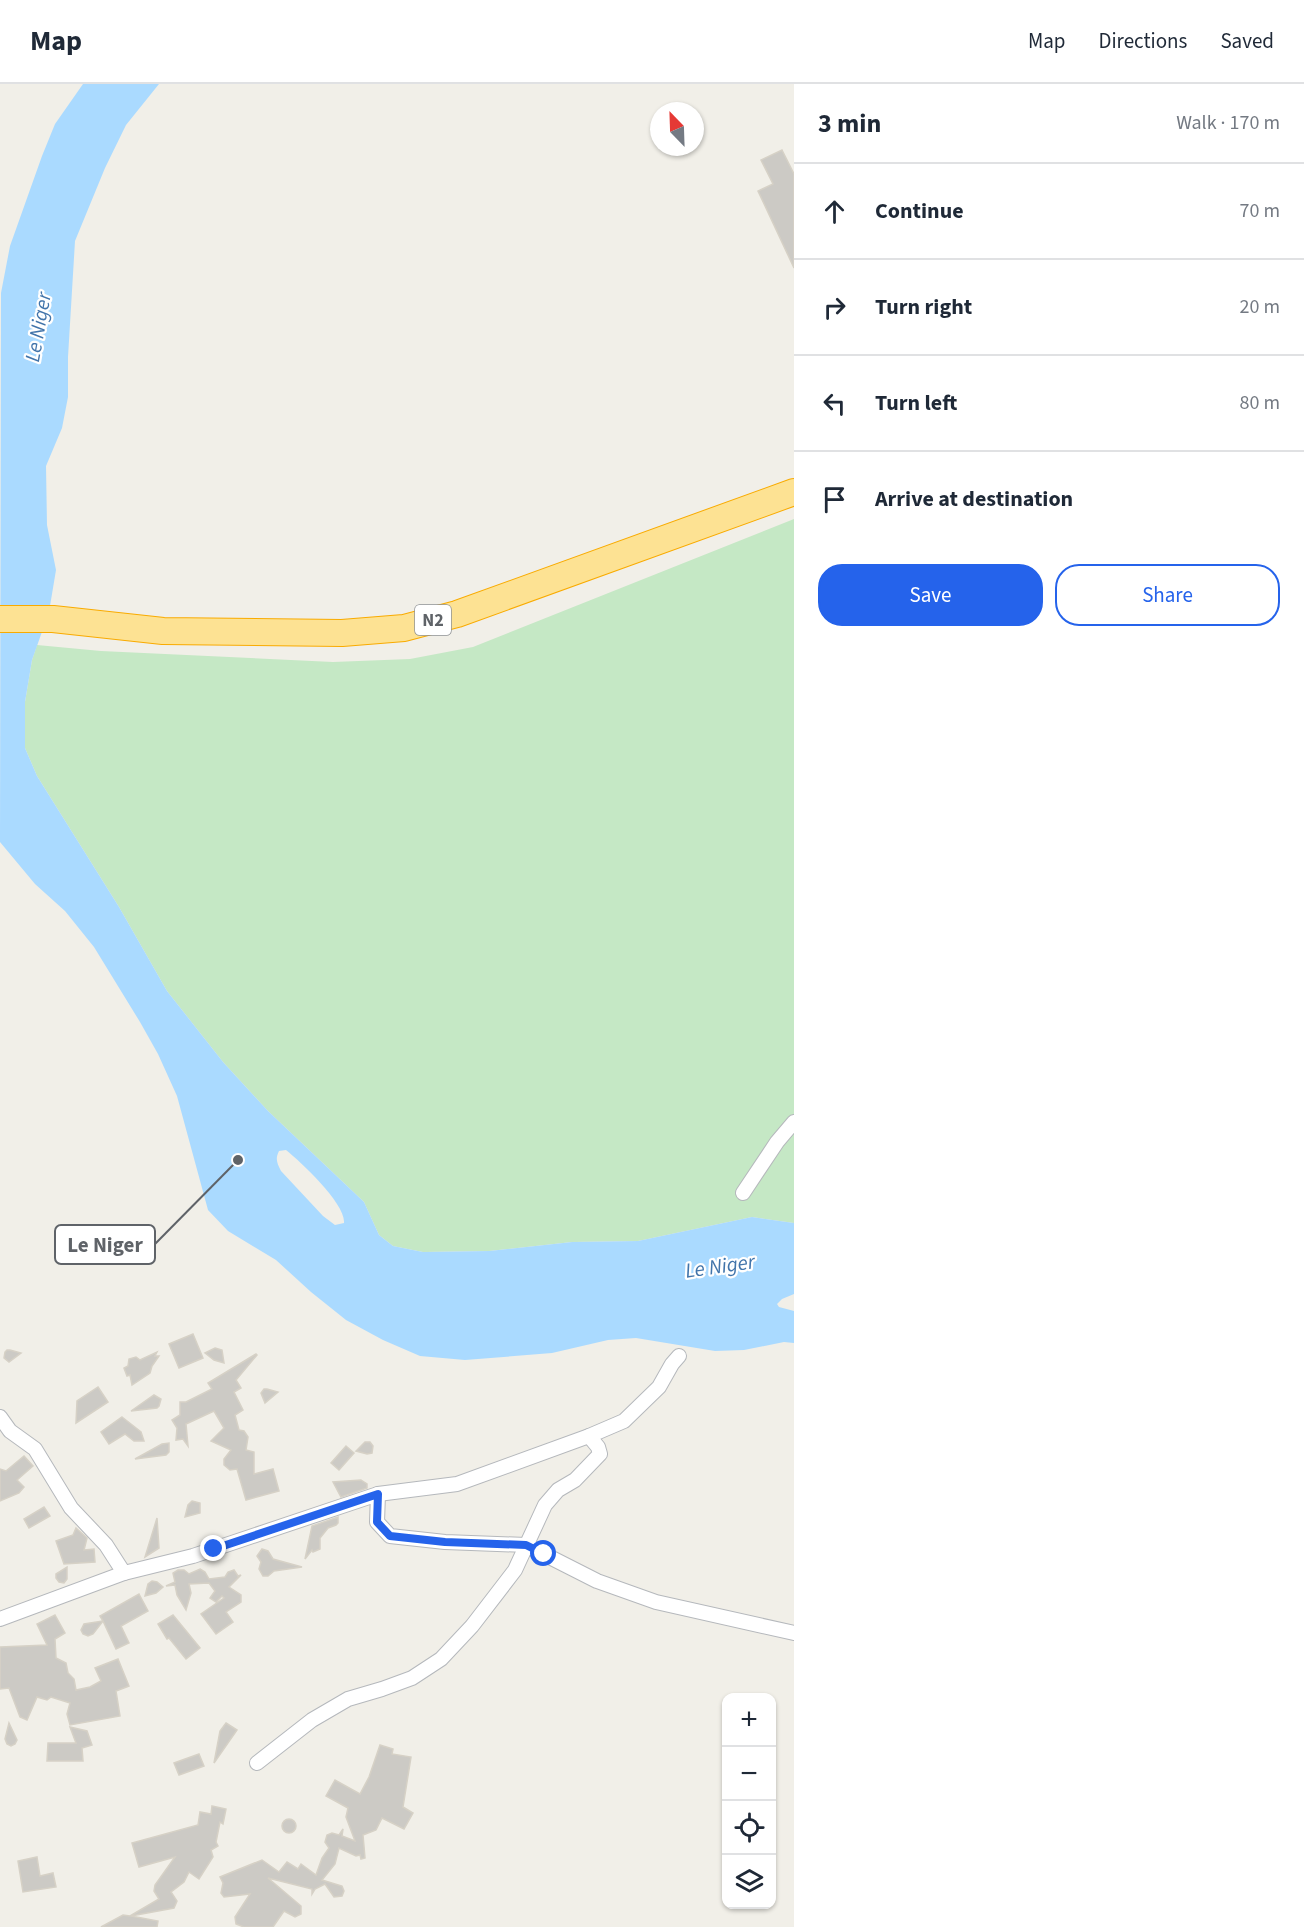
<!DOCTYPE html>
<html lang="en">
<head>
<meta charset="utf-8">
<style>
  body { margin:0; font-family:"Source Sans 3",sans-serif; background:#f2f2f3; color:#1f2937 }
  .controls { position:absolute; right:18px; bottom:18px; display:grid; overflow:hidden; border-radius:12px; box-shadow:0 2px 4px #0004 }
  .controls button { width:54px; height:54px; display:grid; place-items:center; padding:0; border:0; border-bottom:2px solid #e0e1e3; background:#fff; color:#1f2937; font:30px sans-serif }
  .compass { position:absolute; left:650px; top:18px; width:54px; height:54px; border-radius:50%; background:#fff; box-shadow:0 2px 4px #0004; rotate:337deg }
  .stop { position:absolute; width:18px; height:18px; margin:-14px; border:4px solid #2563eb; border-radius:50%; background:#fff }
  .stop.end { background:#2563eb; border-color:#fff; box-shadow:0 2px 6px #0008 }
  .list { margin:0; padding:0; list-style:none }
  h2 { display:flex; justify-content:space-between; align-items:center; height:78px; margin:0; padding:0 24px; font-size:26px }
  h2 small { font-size:20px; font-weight:400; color:#747a83 }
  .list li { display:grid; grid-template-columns:39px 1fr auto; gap:18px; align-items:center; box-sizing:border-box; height:96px; padding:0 24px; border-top:2px solid #e0e1e3 }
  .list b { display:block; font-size:22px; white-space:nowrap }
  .list em { font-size:20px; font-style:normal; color:#747a83 }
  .actions { display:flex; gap:12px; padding:18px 24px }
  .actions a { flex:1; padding:14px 0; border:2px solid #2563eb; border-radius:24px; text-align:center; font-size:21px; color:#2563eb }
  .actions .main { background:#2563eb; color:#fff }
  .icon { flex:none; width:33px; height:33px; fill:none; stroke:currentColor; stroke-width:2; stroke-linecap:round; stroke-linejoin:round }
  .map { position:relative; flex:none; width:794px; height:1843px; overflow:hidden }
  header { display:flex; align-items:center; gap:36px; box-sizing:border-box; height:84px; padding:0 30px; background:#fff; border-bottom:2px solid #e0e1e3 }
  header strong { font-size:28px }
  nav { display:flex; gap:33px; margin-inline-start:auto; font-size:21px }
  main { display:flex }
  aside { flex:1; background:#fff }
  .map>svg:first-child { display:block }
  .green { fill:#c5e8c5 }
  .water { fill:#aadaff; fill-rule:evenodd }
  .building { fill:#cccac5; stroke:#d6d1c6; stroke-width:1.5 }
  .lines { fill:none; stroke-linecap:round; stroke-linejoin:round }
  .street-casing { stroke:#b5b8bc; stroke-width:16 }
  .highway-casing { stroke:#f9ab00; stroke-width:28 }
  .street { stroke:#fff; stroke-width:14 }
  .highway { stroke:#fde293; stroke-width:26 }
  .route { stroke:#2563eb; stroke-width:8 }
  .labels { text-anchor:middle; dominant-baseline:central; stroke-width:4.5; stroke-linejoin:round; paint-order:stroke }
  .shield { fill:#fff; stroke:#8f9295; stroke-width:1.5 }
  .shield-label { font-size:18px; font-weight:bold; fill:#5f6368 }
  .water-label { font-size:21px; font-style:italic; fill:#4174aa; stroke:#fff }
  .leader { fill:none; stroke:#5f6368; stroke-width:2 }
  .callout-dot { fill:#5f6368; stroke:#fff; stroke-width:2 }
  .callout { fill:#fff; stroke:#5f6368; stroke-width:2 }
  .callout-label { font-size:21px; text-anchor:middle; font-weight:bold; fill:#5f6368 }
</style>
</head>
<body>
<header>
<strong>Map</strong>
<nav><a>Map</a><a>Directions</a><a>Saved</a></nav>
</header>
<main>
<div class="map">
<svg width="794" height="1843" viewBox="0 0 794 1843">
  <rect width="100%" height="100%" fill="#f1efe8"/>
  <path class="green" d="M794,435V1139L752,1133L638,1157L572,1158L489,1167L423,1168L393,1162L379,1151L364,1118L268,1027L223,978L167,907L119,823L37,692L25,664V618L32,576L37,561L101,567L333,578L410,575L473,563Z"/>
  <path class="water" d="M83,0H159L126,41L105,84L75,157L68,273V313L62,344L46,382L47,441L56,486L49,528L32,576L25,618V664L37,692L119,823L167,907L223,978L268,1027L364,1118L379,1151L393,1162L423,1168L489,1167L572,1158L638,1157L752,1133L794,1139V1210L782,1215L777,1220L779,1223L794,1227V1259L784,1258L744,1266L715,1267L636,1254L608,1256L552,1269L465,1276L420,1272L383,1256L346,1236L311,1208L276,1176L228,1147L208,1126L177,1012L158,970L140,938L94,863L65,827L35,800L0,758L1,209L10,162L42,72L55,40ZM286,1066C301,1078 346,1120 344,1139L335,1141L323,1132L281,1087C277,1079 275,1075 279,1067Z"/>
  <g class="building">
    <path d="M782,66L794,90V184L758,107L773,100L761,76Z"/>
    <path d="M193,1250L203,1274L179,1284L169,1260Z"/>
    <path d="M215,1264L222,1266L224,1279L214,1276L205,1269Z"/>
    <path d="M7,1266H10L21,1269L9,1278L4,1274L5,1268Z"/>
    <path d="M157,1268L155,1272H159L152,1282L150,1289L132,1301L130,1291L127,1292L124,1284L128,1282L129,1275L136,1273L140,1276Z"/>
    <path d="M256,1270L257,1271L236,1296L241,1304L234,1308L243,1326L235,1331L239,1346L244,1347L248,1353L246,1366L254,1368V1390L273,1385L279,1407L246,1416L237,1385L230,1386L224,1381V1375L231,1366L211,1357L224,1344L214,1327L186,1340L188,1362L183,1355L176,1356L177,1344L172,1336L180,1331V1318H186L212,1305L208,1299Z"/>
    <path d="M98,1303L108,1318L76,1339L77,1317Z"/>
    <path d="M264,1305H267L278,1308L265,1319L261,1309Z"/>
    <path d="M154,1311L161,1315L159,1322L157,1324L131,1327Z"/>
    <path d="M122,1333L141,1348L144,1357H134L125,1350L109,1360L101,1348Z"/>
    <path d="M365,1358H370L373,1362L372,1369L367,1370L356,1367Z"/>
    <path d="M169,1359V1368L166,1371L135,1375L162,1360Z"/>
    <path d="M346,1362L354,1369L339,1386L331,1379Z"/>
    <path d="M24,1372L33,1382L17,1396L24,1403L19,1409L0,1417V1385L6,1387Z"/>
    <path d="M361,1396L367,1400V1404L341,1413L333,1398Z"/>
    <path d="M192,1417L200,1419V1429L185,1433L188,1421Z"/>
    <path d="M44,1423L50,1432L29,1444L24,1435Z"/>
    <path d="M338,1433V1439L336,1441L328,1444L320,1454V1465L313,1468L312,1466L305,1475L312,1442Z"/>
    <path d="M157,1434L159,1464L145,1473Z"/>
    <path d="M76,1444L87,1454L84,1466L94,1465L95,1478L64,1480L56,1457L73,1451Z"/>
    <path d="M262,1465L268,1467L273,1475L302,1483L274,1487L268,1492H263L259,1485L261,1478L257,1472Z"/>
    <path d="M67,1483V1495L64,1499L59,1498L56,1494V1490Z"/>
    <path d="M200,1485L205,1488L209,1495L225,1493L228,1488L234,1486L238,1492L241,1491L229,1503L241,1511V1518L226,1528L233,1538L216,1550L201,1530L224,1514L222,1512L216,1518L210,1514L215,1507L209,1499L189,1500L191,1509L186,1526L177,1511L175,1501L166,1502L175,1498L173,1489L178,1486H184L189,1490Z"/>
    <path d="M152,1497L157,1498L163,1503L156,1509L145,1512L148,1500Z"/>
    <path d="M139,1510L148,1527L121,1542L129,1559L116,1565L103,1537L93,1550L88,1552L83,1550L81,1546L84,1540L103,1537L100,1532Z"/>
    <path d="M55,1531L65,1549L55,1555L56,1574L66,1579L68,1589L74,1595L76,1606L90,1603L101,1597L95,1584L118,1575L129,1602L116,1607L120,1632L70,1641L67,1630L70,1619L51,1613L47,1616L37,1613L27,1636L20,1633L9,1604L0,1605V1563L47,1561L37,1540Z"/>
    <path d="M173,1531L200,1564L186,1575L169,1554L167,1555L158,1540Z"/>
    <path d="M9,1639L17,1656L15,1660L11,1662L7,1660L5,1655Z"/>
    <path d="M226,1639L237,1646L214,1679L220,1647Z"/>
    <path d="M70,1643L87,1647L92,1661L82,1664L83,1677H47L48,1659H76Z"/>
    <path d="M380,1661L393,1665L392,1670L411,1673L403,1723L413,1729L404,1745L382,1734L376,1746L363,1751L365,1774L361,1775L360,1771L356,1772L339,1764L335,1780L322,1796L342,1802L344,1807L342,1812L334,1813L325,1800L315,1805L312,1810V1805L268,1794L301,1822V1830L295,1833L284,1827L273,1843H244L236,1840L235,1833L250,1810L224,1813L221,1809L223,1799L220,1793L262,1776L279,1788L287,1778L298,1785L301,1780L316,1791L322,1774L329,1764L325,1758L327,1751L332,1749L339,1751L343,1745L342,1752L355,1757L346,1733L348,1724L326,1712L335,1696L360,1710L369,1693Z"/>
    <path d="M199,1670L204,1682L179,1691L174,1679Z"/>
    <path d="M212,1722L226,1725L223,1740L220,1738L216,1758L218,1762L211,1766L213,1773L199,1795L189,1788L184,1798L171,1808L177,1817L174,1824L131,1832L158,1837L157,1843H101L123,1831L130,1832L159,1815L154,1807L155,1801L175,1773L139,1783L132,1759L198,1741L200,1728L211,1730Z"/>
    <circle cx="289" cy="1742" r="7"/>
    <path d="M37,1773L40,1792L53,1789L56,1803L23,1808L18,1777Z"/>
  </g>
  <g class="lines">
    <defs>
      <g id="street">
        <path d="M743,1109L777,1058L794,1038"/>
        <path d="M0,1333L10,1347L35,1365L71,1424L106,1461L124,1489"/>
        <path d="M378,1410L457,1400L589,1352L624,1337L659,1303L672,1280L679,1272"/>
        <path d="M0,1535L124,1489L193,1472L378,1410L377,1438L390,1452L445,1458L526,1461L597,1497L656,1518L794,1549"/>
        <path d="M257,1679L312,1636L348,1615L382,1605L412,1594L441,1575L472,1542L515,1486L545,1421L558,1406L575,1396L600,1370L598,1363L589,1352"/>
      </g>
      <path id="highway" d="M0,535H53L163,547L342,549L404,544L457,530L794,408"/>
    </defs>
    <use href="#street" class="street-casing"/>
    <use href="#highway" class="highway-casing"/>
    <use href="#street" class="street"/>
    <use href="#highway" class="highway"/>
  </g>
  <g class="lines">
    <path class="route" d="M214,1465L378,1410L377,1438L390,1452L445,1458L526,1461L544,1470"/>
  </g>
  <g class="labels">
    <rect class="shield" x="415" y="521" width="36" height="30" rx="4.5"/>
    <g class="shield-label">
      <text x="433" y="536">N2</text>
    </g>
    <g class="water-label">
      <text transform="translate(38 243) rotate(-80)">Le Niger</text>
      <text transform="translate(720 1182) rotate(-8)">Le Niger</text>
    </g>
  </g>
  <path class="leader" d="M238 1076L155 1160"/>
  <circle class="callout-dot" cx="238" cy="1076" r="6"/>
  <rect class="callout" x="55" y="1141" width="100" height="39" rx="6"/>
  <g class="callout-label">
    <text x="105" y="1168">Le Niger</text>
  </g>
</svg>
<div class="controls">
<button>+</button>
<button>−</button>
<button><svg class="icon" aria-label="locate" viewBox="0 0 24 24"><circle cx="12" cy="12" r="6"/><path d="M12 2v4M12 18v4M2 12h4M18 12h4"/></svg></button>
<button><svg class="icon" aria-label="layers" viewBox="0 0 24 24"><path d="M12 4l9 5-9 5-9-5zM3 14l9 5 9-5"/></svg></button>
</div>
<svg class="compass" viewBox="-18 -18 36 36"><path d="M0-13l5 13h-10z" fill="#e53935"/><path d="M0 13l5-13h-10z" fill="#747a83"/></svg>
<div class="stop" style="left:544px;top:1470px"></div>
<div class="stop end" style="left:214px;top:1465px"></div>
</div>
<aside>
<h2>3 min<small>Walk · 170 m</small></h2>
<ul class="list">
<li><svg class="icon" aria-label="ahead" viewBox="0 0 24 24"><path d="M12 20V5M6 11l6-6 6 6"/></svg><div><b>Continue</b></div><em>70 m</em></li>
<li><svg class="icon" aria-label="right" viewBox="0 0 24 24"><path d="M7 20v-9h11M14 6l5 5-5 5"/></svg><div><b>Turn right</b></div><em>20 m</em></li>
<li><svg class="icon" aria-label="left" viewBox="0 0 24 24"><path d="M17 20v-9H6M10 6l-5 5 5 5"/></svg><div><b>Turn left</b></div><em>80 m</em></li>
<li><svg class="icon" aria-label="arrive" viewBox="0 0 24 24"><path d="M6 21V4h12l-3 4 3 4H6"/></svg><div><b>Arrive at destination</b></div></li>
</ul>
<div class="actions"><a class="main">Save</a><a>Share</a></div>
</aside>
</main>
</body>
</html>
